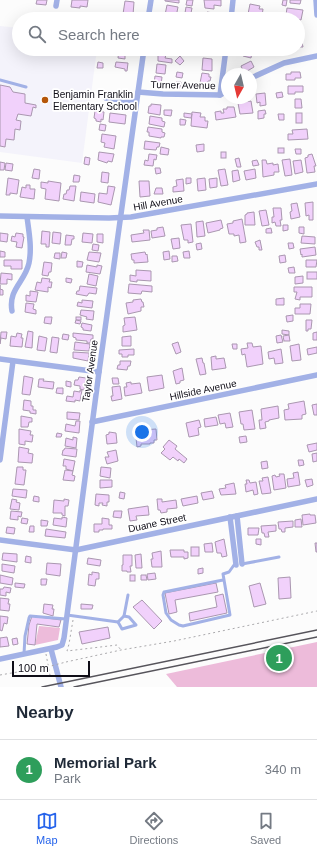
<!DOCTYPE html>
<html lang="en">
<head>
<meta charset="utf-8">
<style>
  body { margin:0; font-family:Helvetica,sans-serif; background:#f6f6f7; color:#1f2937 }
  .compass { position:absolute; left:221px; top:68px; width:36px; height:36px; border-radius:50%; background:#fff; box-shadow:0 4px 16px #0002; rotate:188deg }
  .scale { position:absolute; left:12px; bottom:10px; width:78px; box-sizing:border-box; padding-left:4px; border:2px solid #0f0d17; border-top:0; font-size:11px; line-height:14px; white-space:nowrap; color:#0f0d17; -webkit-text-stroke:3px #fff; paint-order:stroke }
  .you { position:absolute; left:142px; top:432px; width:14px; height:14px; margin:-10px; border:3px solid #fff; border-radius:50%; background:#1a73e8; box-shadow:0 0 0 6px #1a73e833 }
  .badge { display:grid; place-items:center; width:26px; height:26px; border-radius:50%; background:#2563eb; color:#fff; font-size:13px; font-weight:700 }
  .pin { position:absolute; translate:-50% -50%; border:2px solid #fff; box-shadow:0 1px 4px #0006 }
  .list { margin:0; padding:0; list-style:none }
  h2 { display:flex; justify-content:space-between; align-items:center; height:52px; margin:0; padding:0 16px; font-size:17px }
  h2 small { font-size:13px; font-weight:400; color:#747a83 }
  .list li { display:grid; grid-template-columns:26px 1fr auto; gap:12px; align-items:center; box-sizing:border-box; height:60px; padding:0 16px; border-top:1px solid #e0e1e3 }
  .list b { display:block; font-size:15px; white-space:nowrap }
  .list p { margin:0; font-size:13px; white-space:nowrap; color:#747a83 }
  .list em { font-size:13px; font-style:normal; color:#747a83 }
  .icon { flex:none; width:22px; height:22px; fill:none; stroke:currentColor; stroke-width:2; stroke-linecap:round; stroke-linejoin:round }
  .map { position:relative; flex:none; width:317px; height:687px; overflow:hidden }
  .search { position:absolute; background:#fff; box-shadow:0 4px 16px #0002; left:12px; right:12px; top:12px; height:44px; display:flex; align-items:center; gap:10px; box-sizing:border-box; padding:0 14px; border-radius:22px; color:#747a83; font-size:15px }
  .sheet { height:112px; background:#fff }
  nav { display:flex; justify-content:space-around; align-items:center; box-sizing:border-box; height:56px; border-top:1px solid #e0e1e3; background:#fff; font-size:11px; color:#747a83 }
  nav a { display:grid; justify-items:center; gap:2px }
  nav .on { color:#2563eb }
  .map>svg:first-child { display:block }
  .built { fill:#f4f3fb }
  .green { fill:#edbbda }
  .building { fill:#f1d1fb; stroke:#aa97b0 }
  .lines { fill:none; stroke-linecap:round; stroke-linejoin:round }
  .path { stroke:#abaaad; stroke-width:1; stroke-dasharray:2 3; stroke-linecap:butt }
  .lane { stroke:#a2b1e6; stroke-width:3 }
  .street { stroke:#a2b1e6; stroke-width:5.5 }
  .rail { stroke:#56545b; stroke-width:1.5 }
  .path-bridge { stroke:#abaaad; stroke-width:1; stroke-dasharray:2 3; stroke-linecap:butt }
  .poi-dot { fill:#b55609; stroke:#fff; stroke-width:1.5 }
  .labels { text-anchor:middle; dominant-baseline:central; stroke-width:3.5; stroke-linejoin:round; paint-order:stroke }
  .street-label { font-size:10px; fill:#0f0d17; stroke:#fff }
  .poi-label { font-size:10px; fill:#0f0d17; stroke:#fff; text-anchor:start }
</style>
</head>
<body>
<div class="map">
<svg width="317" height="687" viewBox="0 0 317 687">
  <rect width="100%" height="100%" fill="#fcfcfc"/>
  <path class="built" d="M0,26L19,28V49H97L82,163L0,152Z"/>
  <g class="green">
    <path d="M39,626L60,628L58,640L35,645Z"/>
    <path d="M317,642V687H177L166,674Z"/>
  </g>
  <g class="building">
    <path d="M37,0H47L46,5L36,4Z"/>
    <path d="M72,0H88L87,7L80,6V8L71,7Z"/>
    <path d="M165,0H179V3L165,1Z"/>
    <path d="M187,0H193L192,6L186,5Z"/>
    <path d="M204,0H221V6L214,5V9L205,8Z"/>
    <path d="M283,0H287L286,6L282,5Z"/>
    <path d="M290,0H301L300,4L290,3Z"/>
    <path d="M125,1L134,2L133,15L123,14Z"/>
    <path d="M250,4L260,6L259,9H263L262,16L248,14Z"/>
    <path d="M167,5L178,7L176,17L165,15Z"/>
    <path d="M186,7L192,8L191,13H185Z"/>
    <path d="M287,8L303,10L301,20L294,19V16L286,15Z"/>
    <path d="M207,12L219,14L218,19H206Z"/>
    <path d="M248,16L255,17V19H247Z"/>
    <rect x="298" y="24" width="3" height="10"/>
    <path d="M298,38H301L303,47H298Z"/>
    <path d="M119,49H130L129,53H125V59L118,58Z"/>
    <path d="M158,49H171V51Z"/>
    <path d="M208,49H214V53L208,52Z"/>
    <path d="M244,49H256L255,52H252L251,58L243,56Z"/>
    <path d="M158,54L166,55L165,58L172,59V63L158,61Z"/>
    <path d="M180,56L184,61L180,65L175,61Z"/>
    <path d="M203,58L212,59V71L202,70Z"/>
    <path d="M251,61L254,67L244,73L241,66Z"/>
    <path d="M98,62L103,63V68H97Z"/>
    <path d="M116,62L128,63L127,71H125V69L115,67Z"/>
    <path d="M157,64L166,65L165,74L156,73Z"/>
    <path d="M177,72L183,73L182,78L176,77Z"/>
    <path d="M291,72H300L301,78H295V80H286V74H291Z"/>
    <path d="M202,73L209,74V77H211L210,81H208V84L200,83Z"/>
    <path d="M155,76L162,77L161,85L154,84Z"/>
    <path d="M176,82H181L180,88L176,87Z"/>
    <path d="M0,85L10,87L13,92L25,94V103L36,105V108L33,107L31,116L18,114L16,120L21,121L20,130L15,129L14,140L6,139L5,147L0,146Z"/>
    <path d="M288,86H303V92H295V94H288Z"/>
    <path d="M282,92L283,97L277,98L276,93Z"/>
    <path d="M265,93L266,105L260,106V102L257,103L256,94Z"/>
    <path d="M295,99H301L302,108H295Z"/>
    <path d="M251,101L253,113L240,114L238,103Z"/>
    <path d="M151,104L161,105L160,115L148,113L149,106H151Z"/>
    <path d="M227,107H234L236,117L216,120L215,112L221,111V113H224L223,109H227Z"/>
    <path d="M164,110H172L171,116L164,115Z"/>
    <path d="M265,110L266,114H264V118L258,119V111Z"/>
    <path d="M95,111L104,112L103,120L101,119V122L96,121V119L94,118Z"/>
    <path d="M192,112L201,113L200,117H205V121H208L207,128L191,126Z"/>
    <path d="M110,113L126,115L125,124L109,122Z"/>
    <path d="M184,113L192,114L191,118L184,117Z"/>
    <rect x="296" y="113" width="6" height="10"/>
    <path d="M278,114H284V120H279Z"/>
    <path d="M150,116L162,118V121L165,122L164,127L149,124Z"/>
    <path d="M180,119L186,120L185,125H180Z"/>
    <path d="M100,124L106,125L105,131L99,130Z"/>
    <path d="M148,127L162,129V132L165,133L164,137H161V138L149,136V132H147Z"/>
    <path d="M307,129L308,139L288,140V134H293L292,130Z"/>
    <path d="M102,134L116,136L114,149L104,147L105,143L101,142Z"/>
    <path d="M145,141L160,143L159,147H157L156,150L144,149Z"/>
    <path d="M204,144V151L197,152L196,145Z"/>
    <path d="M161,147L169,149L168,155L160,154Z"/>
    <rect x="278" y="148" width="6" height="5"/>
    <path d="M295,149H301V154H296Z"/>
    <path d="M99,152L114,154L112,162L108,161L107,163L98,160Z"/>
    <rect x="221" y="152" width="5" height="6"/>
    <path d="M149,154L157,155L156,160L154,159L153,166L144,165L145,160L148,161Z"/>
    <path d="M312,154L316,166H314L315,172L307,173L305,158L308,157V155Z"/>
    <path d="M85,157L90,158L89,165L84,164Z"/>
    <path d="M239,158L241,167H237L235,159Z"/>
    <path d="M290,159L292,175L285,176L282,160Z"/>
    <path d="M257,160L259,165L253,166L252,161Z"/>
    <path d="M262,160H266L267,164L273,163V165L278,164L279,172H274V175L263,177Z"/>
    <path d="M301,160L303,172L295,174L293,161Z"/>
    <path d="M0,162L5,163L4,170H0Z"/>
    <path d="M6,163L13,164L12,171L5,170Z"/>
    <path d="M155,168H160L161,173L156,174Z"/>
    <path d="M34,169L40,170L39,179L32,178Z"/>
    <path d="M225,169L228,185L221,186L218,170Z"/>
    <path d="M255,169L256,178L246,180L244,171Z"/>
    <path d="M238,170L240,180L233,182L232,171Z"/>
    <path d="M102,172L109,173L108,183L101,182Z"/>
    <path d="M74,175L80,176L79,182H73Z"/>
    <path d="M8,178L19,180L17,194L10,193V195H6Z"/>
    <path d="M186,178H191V183L186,184Z"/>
    <path d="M205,178L206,190L198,191L197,179Z"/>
    <path d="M217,178V187L210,188L209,179Z"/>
    <path d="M183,179L184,191L173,192V187L177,186L176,180Z"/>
    <path d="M48,181L61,183L59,201L45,199L46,189L41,188V182L48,183Z"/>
    <path d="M139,181H149L150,196L140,197Z"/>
    <path d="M26,185H30V189H35L34,199L20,197L22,187L26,188Z"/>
    <path d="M70,186H76L74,201L63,199L64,194H66L67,190H69Z"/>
    <path d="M108,186L115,187L111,205L98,202L99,193L107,194Z"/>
    <path d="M156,188H162L163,194H154Z"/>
    <path d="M81,192L95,194L94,203L80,201Z"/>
    <path d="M313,202V220H309V215L306,216L305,203Z"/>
    <path d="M297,203L300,217L291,219L290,212L292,211L291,204Z"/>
    <path d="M273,208H281L282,220H280L281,226H276L275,222L272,223V217H274Z"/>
    <path d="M266,210L269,225L262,226L259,211Z"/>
    <path d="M254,212L255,225H245V215L247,214V213Z"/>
    <path d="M242,219L246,242L240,243L239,235L234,236V234H229L227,224L233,223V221Z"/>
    <path d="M221,220L223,228L220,229V230L208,233L206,223Z"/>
    <path d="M203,221L205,236L197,237L196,222Z"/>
    <path d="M191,224L193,242L188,243V240H184L181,225Z"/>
    <path d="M283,225H288V230L283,231Z"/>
    <path d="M163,227L165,236L152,238L151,231L157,230V228Z"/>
    <path d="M299,227H304V234L299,233Z"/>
    <path d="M271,228L272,233H266V229Z"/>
    <path d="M143,230H149L150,240L132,242L131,235L144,233Z"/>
    <path d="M42,231L50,232L49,247H46V244H41Z"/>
    <path d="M53,232L61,233L60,244L52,243Z"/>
    <path d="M0,233L8,234L7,242L0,241Z"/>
    <path d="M16,233L23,234V237H24L22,248L16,247L17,242L11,241L12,236L15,237Z"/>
    <path d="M83,233L93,234L92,243L82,242Z"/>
    <path d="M97,234H103V243L97,242Z"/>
    <path d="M66,235L74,236V239H72L71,245H65Z"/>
    <path d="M302,236L315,237V244L301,243Z"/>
    <path d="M179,238L180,248L173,249L171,239Z"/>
    <path d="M260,240L262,250H259V247H257L255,242Z"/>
    <path d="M201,243L202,249L197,250L196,244Z"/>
    <path d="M288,243H293L294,248L289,249Z"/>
    <path d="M93,244L99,245L98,251L92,250Z"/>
    <path d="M315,247L316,255L302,257V254L301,255L300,249Z"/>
    <path d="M0,251L5,252V257H0Z"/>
    <path d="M169,251L170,259L164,260L163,252Z"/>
    <path d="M189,251L190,258H184L183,252Z"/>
    <path d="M62,252L67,253L66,258H61Z"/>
    <path d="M89,252L101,253L99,262L87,260Z"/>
    <path d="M145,252L146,255L147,254L148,262L134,263V260H132L131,254Z"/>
    <path d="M55,253H60V259L54,258Z"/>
    <path d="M285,255L286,262L280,263L279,256Z"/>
    <path d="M172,256H177L178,261L172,262Z"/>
    <path d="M4,260H22V269H11V266H4Z"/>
    <path d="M306,260H317L316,267H306Z"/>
    <path d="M77,261L83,262L82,267H77Z"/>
    <path d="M44,262L52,263L51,272H49L48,276L42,275Z"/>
    <path d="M87,265L97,267V265L102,266L100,274L86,272Z"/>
    <path d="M294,267L295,273H289L288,268Z"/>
    <path d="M136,270L151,271V281L137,280V282L130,281V275L136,276Z"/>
    <rect x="307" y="272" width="10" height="7"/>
    <path d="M1,273L12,274V280L7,279V284H0Z"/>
    <path d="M89,274L98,276L96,286L87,284Z"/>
    <path d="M303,276V283L295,284V277Z"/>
    <path d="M42,278L50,279L49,282H52L51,288L48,287V292L35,290L37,282L41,283Z"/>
    <path d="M66,278L72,279L71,283L66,282Z"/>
    <path d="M129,284L152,286V292L142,291L141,294L128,293Z"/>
    <path d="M0,285V289L3,290V295H0Z"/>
    <path d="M80,286L97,288L96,294L89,293L87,296L76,294L77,291H79Z"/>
    <path d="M294,287H312V297H300V300L295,299L297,292H294Z"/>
    <path d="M30,291L38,292L36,302L26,301V295L30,296Z"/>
    <path d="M284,298V305H276V299Z"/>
    <path d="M141,299L142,302H143L144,307H141V311L128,314L126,303L133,302V300Z"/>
    <path d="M82,300L93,301L92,308L77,306L78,302L82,303Z"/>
    <path d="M26,303L34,304L33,309L36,310V314L25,312Z"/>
    <path d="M300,304H311L310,314H295V308H300Z"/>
    <path d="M81,310L94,311L93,320L86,319L87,317L80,315Z"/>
    <path d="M293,315V321L287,322L286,316Z"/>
    <path d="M45,317H52L51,324L44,323Z"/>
    <rect x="76" y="317" width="5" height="3"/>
    <path d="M135,317L137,330L123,332V326L125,325L124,318Z"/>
    <path d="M76,320L81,321L80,324L75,323Z"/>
    <path d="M306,320H312L311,329H308V331H306Z"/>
    <path d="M82,323L92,325L91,331L83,330V328L81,327Z"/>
    <path d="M282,330L289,331V335L282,334Z"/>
    <path d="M28,331L33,332L32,348L25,347Z"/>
    <path d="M1,332H7L6,339L1,338L0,344Z"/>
    <path d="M317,332V340H313V333Z"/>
    <path d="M17,333L22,334L21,338H23L22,347L10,346L11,336L16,337Z"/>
    <path d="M73,333L93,335V339H91L90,343H87V341L76,340V338L73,337Z"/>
    <path d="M63,334L69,335L68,340L62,339Z"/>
    <path d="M281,335L283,342L277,343L276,336Z"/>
    <path d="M289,335L290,341H284L283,336Z"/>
    <path d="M39,336L47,338L45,351L37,350Z"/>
    <path d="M131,336V346H122V337Z"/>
    <path d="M52,337L59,338L57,353L50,352Z"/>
    <path d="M75,342L90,344L89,351L74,350Z"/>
    <path d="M178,342L181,352L176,354L172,344Z"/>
    <path d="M247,343H252L253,347L261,346L263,364L247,367L245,354L242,355L241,349L248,348Z"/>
    <path d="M232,344H237V349H233Z"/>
    <path d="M299,344L301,360L292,361L290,346Z"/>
    <path d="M317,347V353L308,355L307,349Z"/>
    <path d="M134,349V355H128V357H122V354H119V350Z"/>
    <path d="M281,349L283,363L275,364L274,358L269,359L268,352Z"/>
    <path d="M73,352L89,353L88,361L73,358Z"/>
    <path d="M216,356V359L224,358L226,368L212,370L211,357Z"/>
    <path d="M202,358L203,363H204L206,374L200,375L196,359Z"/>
    <path d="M120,361H131L130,366H128L127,370L117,369L118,365H120Z"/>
    <path d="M182,368L184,380L180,381V383L176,384L173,371Z"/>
    <path d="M162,375L164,388L149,391L147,377Z"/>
    <path d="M24,376L33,378L30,395L22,394Z"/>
    <path d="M79,377L86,378L84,390L80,389V386L74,385L75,380H78Z"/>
    <path d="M112,378H118L119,384H113Z"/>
    <path d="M39,379H44L43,381L54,382L53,389L38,387Z"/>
    <path d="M66,381L71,382V387L66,386Z"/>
    <path d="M131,382V384L140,383L142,393L125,396L124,387H127L126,383Z"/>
    <path d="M120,386L122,399L112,401L111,396H113L112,387Z"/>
    <path d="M57,388H63V394L56,393Z"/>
    <path d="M80,390H82L80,401L75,400V402L66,401L67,396L73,397L74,391L80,392Z"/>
    <path d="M24,400L31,401V406H33V410H36V414L30,413V411L23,410Z"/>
    <path d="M304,401L306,414L302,415V419L285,420L284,410L289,409L288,404Z"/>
    <path d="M317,404V415H314L312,405Z"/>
    <path d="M278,406L279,418L269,420V421L265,422L266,428L260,429L259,420H262L261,409Z"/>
    <path d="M252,410L255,429L244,430L243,424H241L239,412Z"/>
    <path d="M67,412L80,413L79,420L67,419Z"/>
    <path d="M230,413L233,427L226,428L225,423L220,424L218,415Z"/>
    <path d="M21,416L32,418V422H29L28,427H21Z"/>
    <path d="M216,417L218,425L205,427L204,419Z"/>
    <path d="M199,420L201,427L198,428L199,435L189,437L186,423Z"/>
    <path d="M76,421H80L79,433L65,431L66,424L75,426Z"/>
    <path d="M19,429L31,431L30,435H33L32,442L25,441V445L19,444Z"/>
    <path d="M156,429L157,440H154V443H150V444H141V446L137,447L136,438L142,437L141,430Z"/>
    <path d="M109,432L116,433L117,443L107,444L106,435L109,434Z"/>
    <path d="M57,433L62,434L61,437H56Z"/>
    <path d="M246,436L247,442L240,443L239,437Z"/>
    <path d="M73,437L77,438L76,448L65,446L66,438L73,440Z"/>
    <path d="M169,440L177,446L175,449L187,459L184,463L179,459L178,461L173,457L170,460L161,453L165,449L163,447Z"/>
    <path d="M317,443V450L309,452L307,445Z"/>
    <path d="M19,447L29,449L28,453L33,454L32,463L18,462Z"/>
    <path d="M65,448L77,449L76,457L62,455L63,450H64Z"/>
    <path d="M116,450L118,461L107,464L105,457H109L107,452Z"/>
    <path d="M317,453V461L313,462L312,454Z"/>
    <path d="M64,459L75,461L73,471L66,469V466H63Z"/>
    <path d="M298,460H303L304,465L299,466Z"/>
    <path d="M267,461L268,468L262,469L261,462Z"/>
    <path d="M17,467H23V470H26L24,485L15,484Z"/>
    <path d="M101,467L111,468L110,478L100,476Z"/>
    <path d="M65,470L73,471L72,475L75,476L74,481L63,480Z"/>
    <path d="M298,472L300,485L288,487L287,479L294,478L293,473Z"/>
    <path d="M279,474H284L286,488L274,490L272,476L275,475L276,477L280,476Z"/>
    <path d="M268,477L271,493L262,494L259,481H263L262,478Z"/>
    <path d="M312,479L313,485L307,487L305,480Z"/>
    <path d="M100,480H112V487L100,488Z"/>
    <path d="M246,480H249L250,483L256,482L258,494L254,495L253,490L246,492L245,484H247Z"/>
    <path d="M234,483L236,494L221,495L219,489L226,488L225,485Z"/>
    <path d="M13,489L27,490L26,498L12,496Z"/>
    <path d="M212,491L214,498L203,500L201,493Z"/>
    <path d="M120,492L125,493L124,499L119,498Z"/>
    <path d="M96,494L109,495V502H107V506L102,505L103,503H99V506L95,505Z"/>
    <path d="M34,496L39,497V502L33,501Z"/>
    <path d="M197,496L198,503L183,506L181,499Z"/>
    <path d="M12,499L17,500L16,502L20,503L19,510L10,509Z"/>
    <path d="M64,499L69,500L68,506H65V516L62,515V513H53L54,500L64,501Z"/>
    <path d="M157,499H162V502L176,500L177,508L167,509V512L161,513L160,510H158Z"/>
    <path d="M148,506L149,515L136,516L137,520L130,521L128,509Z"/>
    <path d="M11,511L22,512L21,517L18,516V520L10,519Z"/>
    <path d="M114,511H122L121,518L113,517Z"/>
    <path d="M310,514V515H315L316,523L303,525L302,515Z"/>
    <path d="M62,517L67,518L66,527L53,525L54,518L62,519Z"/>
    <path d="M22,518L28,519L27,524L21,523Z"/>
    <path d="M102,518L109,519V525H112V529H103V530H99V532H94V524H102Z"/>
    <path d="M301,519L302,527H295V520Z"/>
    <path d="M41,520L48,521L47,526H41Z"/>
    <path d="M293,521V527L285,528V532H282L281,529H279L278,522Z"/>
    <path d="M276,525V531L268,532L269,537H265L264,533H262L261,526Z"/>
    <path d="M30,526H34V532H29Z"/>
    <path d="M7,527L15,528L14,534L6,533Z"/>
    <path d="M248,528H259L258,535H248Z"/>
    <path d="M46,529L66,532L65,538L45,536Z"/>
    <path d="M224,539L227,556L222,557L221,553H217L215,542Z"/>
    <path d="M256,539H261V545L256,544Z"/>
    <path d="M212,543L213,552H205L204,544Z"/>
    <path d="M315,543H317V552H316Z"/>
    <rect x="191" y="547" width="8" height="9"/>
    <path d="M170,550H184V552H188V558L184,559V557H171Z"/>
    <path d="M161,551L162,567H152L151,559H153L152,553Z"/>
    <path d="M3,553L17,554V562L2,560Z"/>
    <path d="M141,554L142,568H136L135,555Z"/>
    <path d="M123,555H132V566H130L131,572H127V571H122V565H123Z"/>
    <path d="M26,556L31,557V563L25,562Z"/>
    <path d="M88,558L101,560L100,566L87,564Z"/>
    <path d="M47,563L61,564L60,576L46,574Z"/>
    <path d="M2,564L15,566L14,573L2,571Z"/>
    <path d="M203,568V573L198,574V569Z"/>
    <path d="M92,572L99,573V579H96L95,586L88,585L89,574L92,575Z"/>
    <path d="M155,573L156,579L148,580L147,574Z"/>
    <path d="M0,575L13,578L12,585L0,583Z"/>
    <rect x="130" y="575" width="5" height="6"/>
    <path d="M141,575H146L147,580H141Z"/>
    <path d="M290,577L291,598L279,599L278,578Z"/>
    <path d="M41,579H47L46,585H41Z"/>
    <path d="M15,583L25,584L24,588L15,587Z"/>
    <path d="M216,583L218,592L175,600L177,612L169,614L165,593Z"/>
    <path d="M260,583L266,604L254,607L249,586Z"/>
    <path d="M4,587L11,588L10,593L6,592V596L0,595V589H3Z"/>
    <path d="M223,594L227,613L190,621L189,613L217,607L215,596Z"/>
    <path d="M0,598L9,599L8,604H10L9,611L0,610Z"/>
    <path d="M142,600L162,621L154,629L133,607Z"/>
    <path d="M44,604L53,605L52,609H54L53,616L43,613Z"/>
    <path d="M81,604L93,605L92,609H81Z"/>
    <path d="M0,616L8,617L7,624L4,623L2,631L0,630Z"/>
    <path d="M32,616L61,620L59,627L37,624L35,645L27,644L29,625Z"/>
    <path d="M108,627L110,638L82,644L79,632Z"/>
    <path d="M7,637L9,646L0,647V638Z"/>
    <path d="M17,638L18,644L13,645L12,639Z"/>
  </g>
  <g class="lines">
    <g class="path">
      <path d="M73,620L69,644L67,651L117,645L121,650"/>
      <path d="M46,654L50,675"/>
      <path d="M66,662L121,650L174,641L317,611"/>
      <path d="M0,675L47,667"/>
    </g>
    <g class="lane">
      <path d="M0,80L26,87"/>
      <path d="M242,564L279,557"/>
      <path d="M223,580L164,592L163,595L166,613L171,620L179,625L183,626L230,615L223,574L229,572L234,565H236"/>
      <path d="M67,615L118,622L124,616L128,595"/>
      <path d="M118,622L122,629L136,625L129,617L124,616"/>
      <path d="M24,654L25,636L29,618L30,616L66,619"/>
    </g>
    <g class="street">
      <path d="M316,0L317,15"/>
      <path d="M56,6L57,0"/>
      <path d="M148,19L151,0"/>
      <path d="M231,19L233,0"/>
      <path d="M251,78L284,63L317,56"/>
      <path d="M138,92L163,94L220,95L227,91"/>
      <path d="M220,95L226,49"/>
      <path d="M106,98L136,102"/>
      <path d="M0,216L109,218L131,217L317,184"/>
      <path d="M12,311C8,289 25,282 29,263C32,248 29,232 27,217"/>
      <path d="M0,359L99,372"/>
      <path d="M92,422L317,375"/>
      <path d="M0,460L13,361"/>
      <path d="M237,516L242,564"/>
      <path d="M230,517L236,565"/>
      <path d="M0,540L76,550L317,499"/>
      <path d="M51,649L61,687"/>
      <path d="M0,659L57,647L62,645L64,638L99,372L144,49"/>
    </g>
    <g class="rail">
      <path d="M42,687L317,630"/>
      <path d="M74,687L317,637"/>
    </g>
    <path class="path-bridge" d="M47,667L66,662"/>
  </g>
  <circle class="poi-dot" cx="45" cy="100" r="4"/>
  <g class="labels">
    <g class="street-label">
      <text transform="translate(183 85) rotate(1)">Turner Avenue</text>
      <text transform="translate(158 203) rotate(-10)">Hill Avenue</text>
      <text transform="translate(90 371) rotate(-82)">Taylor Avenue</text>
      <text transform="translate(203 390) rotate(-12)">Hillside Avenue</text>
      <text transform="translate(157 523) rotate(-12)">Duane Street</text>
    </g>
    <g class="poi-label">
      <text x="53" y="94">Benjamin Franklin<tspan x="53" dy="12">Elementary School</tspan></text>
    </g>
  </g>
</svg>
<svg class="compass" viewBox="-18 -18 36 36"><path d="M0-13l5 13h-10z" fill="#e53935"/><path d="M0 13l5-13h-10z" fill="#747a83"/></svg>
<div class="scale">100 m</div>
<div class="you"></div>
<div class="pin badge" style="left:279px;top:658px;background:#2e9e5b">1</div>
<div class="search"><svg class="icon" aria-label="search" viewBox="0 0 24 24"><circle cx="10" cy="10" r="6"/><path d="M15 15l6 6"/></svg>Search here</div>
</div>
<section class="sheet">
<h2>Nearby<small></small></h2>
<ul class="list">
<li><span class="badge" style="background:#2e9e5b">1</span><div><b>Memorial Park</b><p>Park</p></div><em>340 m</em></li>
</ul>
</section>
<nav>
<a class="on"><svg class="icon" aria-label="map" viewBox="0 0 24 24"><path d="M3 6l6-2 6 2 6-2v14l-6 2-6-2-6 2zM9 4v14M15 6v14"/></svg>Map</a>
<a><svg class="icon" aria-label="directions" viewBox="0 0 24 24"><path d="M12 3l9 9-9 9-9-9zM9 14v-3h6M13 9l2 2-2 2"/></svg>Directions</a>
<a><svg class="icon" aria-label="saved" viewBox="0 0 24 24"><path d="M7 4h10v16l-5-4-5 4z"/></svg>Saved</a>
</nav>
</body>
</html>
